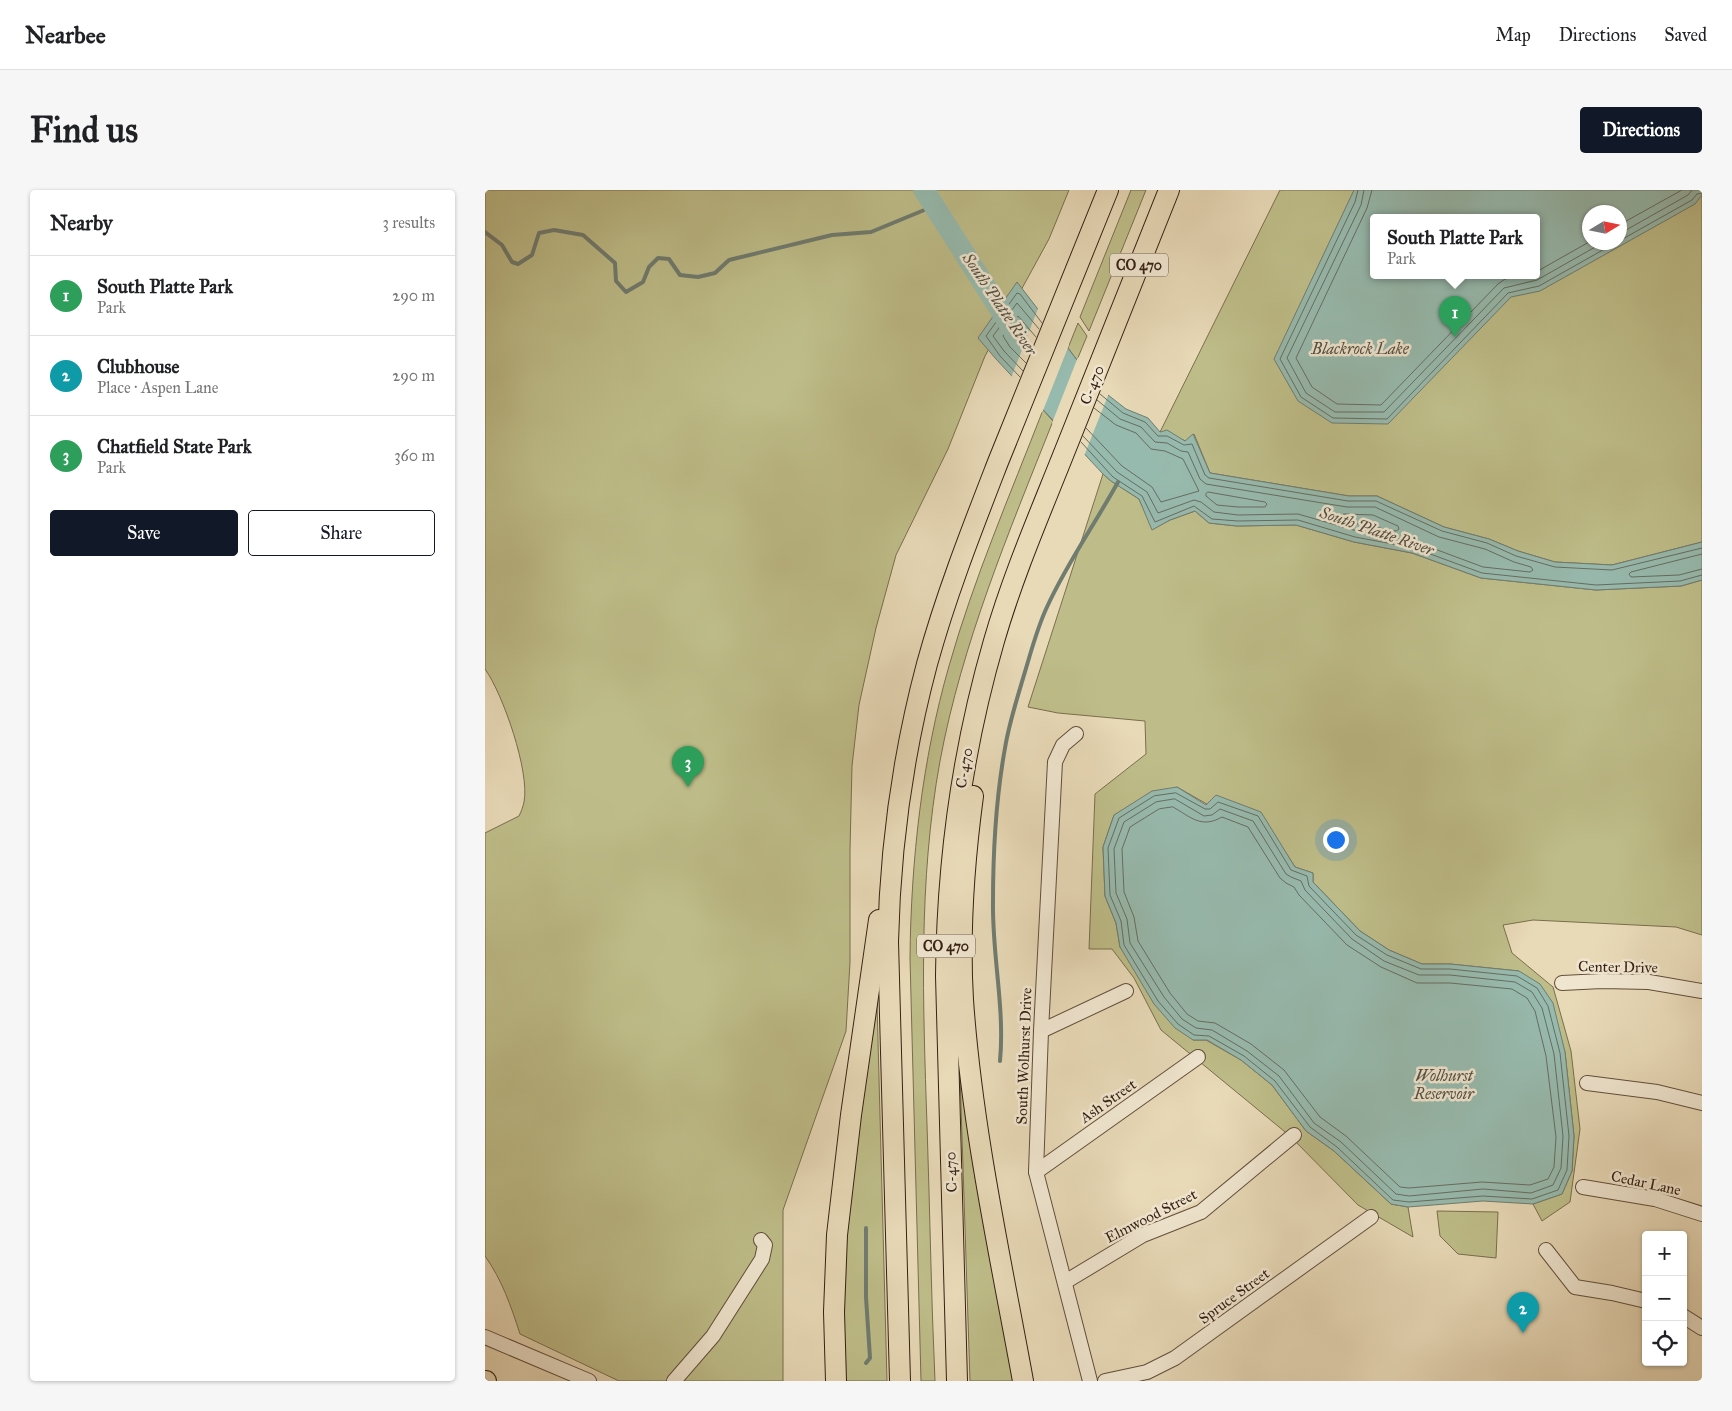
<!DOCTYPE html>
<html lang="en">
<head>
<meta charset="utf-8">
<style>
  body { margin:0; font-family:"IM FELL Great Primer",serif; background:#f6f6f6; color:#202124 }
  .controls { position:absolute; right:15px; bottom:15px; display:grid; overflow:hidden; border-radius:5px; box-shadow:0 1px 4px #0004 }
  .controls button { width:45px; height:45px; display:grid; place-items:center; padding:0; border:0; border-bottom:1px solid #e0e0e0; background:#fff; color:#202124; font:25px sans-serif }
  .compass { position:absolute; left:1097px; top:15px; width:45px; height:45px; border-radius:50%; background:#fff; box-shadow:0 1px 4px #0004; rotate:80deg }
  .you { position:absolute; left:850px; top:649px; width:18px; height:18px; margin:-12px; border:4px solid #fff; border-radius:50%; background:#1a73e8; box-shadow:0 0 0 8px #1a73e833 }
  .badge { display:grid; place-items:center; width:32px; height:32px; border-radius:50%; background:#111827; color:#fff; font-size:16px; font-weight:700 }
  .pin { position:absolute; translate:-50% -41px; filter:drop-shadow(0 1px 2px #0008) }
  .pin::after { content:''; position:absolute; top:26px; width:18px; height:15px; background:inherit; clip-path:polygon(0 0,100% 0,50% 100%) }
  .popup { position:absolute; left:885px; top:24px; width:170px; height:65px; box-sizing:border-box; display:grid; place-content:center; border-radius:5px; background:#fff; filter:drop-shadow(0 1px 4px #0005); font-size:16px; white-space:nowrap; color:#757577 }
  .popup b { font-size:19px; color:#202124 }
  .popup::after { content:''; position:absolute; left:50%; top:100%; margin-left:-10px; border:10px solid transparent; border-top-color:#fff }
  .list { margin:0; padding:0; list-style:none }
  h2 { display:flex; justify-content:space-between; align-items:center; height:65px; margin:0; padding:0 20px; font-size:21px }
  h2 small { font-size:16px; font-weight:400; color:#757577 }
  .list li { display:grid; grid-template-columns:32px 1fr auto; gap:15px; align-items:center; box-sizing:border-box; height:80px; padding:0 20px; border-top:1px solid #e0e0e0 }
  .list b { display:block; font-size:19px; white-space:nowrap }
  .list p { margin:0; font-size:16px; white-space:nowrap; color:#757577 }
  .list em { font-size:16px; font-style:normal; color:#757577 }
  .actions { display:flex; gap:10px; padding:15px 20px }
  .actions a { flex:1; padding:11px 0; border:1px solid #111827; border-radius:5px; text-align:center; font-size:18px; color:#111827 }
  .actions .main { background:#111827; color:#fff }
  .icon { flex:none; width:28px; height:28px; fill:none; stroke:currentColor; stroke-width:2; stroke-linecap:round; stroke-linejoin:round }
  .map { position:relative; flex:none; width:1217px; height:1191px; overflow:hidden; border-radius:5px }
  header { display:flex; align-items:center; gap:30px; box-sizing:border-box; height:70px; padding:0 25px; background:#fff; border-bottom:1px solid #e0e0e0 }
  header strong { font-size:24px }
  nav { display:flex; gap:28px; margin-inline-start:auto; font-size:18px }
  .intro { display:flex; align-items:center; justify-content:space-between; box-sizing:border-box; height:120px; padding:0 30px }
  h1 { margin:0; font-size:35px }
  .button { padding:12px 22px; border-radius:5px; background:#111827; color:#fff; font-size:18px; font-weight:700 }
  main { display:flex; gap:30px; padding:0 30px }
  aside { flex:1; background:#fff; border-radius:5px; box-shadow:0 1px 4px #0004 }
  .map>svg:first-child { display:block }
  .green { fill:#bebd89; stroke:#7a6e4e; fill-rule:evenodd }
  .water { fill:#97baae; stroke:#707c70; fill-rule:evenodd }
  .pier { fill:#e8d9b7 }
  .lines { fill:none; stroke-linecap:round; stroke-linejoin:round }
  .shore { stroke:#666d60; stroke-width:1 }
  .stream { stroke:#707c70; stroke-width:4 }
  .river { stroke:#97baae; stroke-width:21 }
  .minor-casing { stroke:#624e3c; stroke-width:16 }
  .highway-casing { stroke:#352013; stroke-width:22 }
  .minor { stroke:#f0e6d0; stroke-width:14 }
  .highway { stroke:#e8d9b7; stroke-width:20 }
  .labels { text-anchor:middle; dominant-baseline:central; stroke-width:5; stroke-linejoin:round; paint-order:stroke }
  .shield { fill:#f0e6d0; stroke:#6d5b4c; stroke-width:1 }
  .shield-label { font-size:14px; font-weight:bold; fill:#352013 }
  .street-label { font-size:15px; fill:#352013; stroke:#f0e6d0 }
  .water-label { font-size:16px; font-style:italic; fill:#524e42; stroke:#f0e6d0 }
</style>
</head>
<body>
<header>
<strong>Nearbee</strong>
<nav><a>Map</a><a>Directions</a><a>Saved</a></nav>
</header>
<div class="intro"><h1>Find us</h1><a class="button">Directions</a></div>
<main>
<aside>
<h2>Nearby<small>3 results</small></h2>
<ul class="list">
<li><span class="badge" style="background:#2e9e5b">1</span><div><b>South Platte Park</b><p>Park</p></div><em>290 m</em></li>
<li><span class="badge" style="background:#0f9aa8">2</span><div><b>Clubhouse</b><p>Place · Aspen Lane</p></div><em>290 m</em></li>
<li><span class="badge" style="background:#2e9e5b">3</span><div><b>Chatfield State Park</b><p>Park</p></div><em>360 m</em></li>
</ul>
<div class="actions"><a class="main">Save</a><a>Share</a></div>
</aside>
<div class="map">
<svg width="1217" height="1191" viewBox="0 0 1217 1191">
  <rect width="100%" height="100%" fill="#e8d9b7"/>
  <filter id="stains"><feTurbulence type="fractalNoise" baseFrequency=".004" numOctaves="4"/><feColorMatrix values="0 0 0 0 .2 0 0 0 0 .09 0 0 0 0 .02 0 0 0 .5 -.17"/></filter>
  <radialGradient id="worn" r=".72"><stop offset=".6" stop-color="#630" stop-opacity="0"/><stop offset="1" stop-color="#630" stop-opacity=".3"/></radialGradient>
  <g class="green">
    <path d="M0,0H584L564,49L500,166L463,259L411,365L391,438L374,515L367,576L365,660V772L361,841L298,1020V1191H134L35,1144C26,1116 17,1090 0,1066V643L34,626C36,622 38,617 39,612C45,582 18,504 0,479Z"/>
    <path d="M646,0H661L604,141L595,127Z"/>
    <path d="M795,0H1217V352L1127,375L1070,372L1033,361L1004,349L959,337L892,306H864L725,283L709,244L701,251L675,242ZM1104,22H1134V52H1104ZM889,28H1051V86H889Z"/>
    <path d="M593,133L602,146L592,170L583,158Z"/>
    <path d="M558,220L568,231C524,342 477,453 455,571C433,692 438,814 442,935C445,1020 446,1106 450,1191H436L425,768C426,670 437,570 464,476C489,388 525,305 558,220Z"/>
    <path d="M618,284L626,291L654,309L668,339L685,330L710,321L724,333L752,336L811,335L869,352L927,363L996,388L1111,400L1196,396L1217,390V745L1191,737L1048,730L1018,735L1027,763L1068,797L1086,861L1095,939L1085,1012L1057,1031L1048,1014L1077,1004L1087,981L1089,946L1080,862L1034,781L965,774H937L904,760L875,741L828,692V683L810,677L797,657L692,597L629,625L618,657L620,706L631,733L635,757L708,850H721L756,870L787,895L821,941L849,961L906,1014L923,1017L928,1047L873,1015L805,946L676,840L649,788L627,759H604L610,604L661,564L660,531L573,523L543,517Z"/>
    <path d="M392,812L402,1191H357L359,1066L366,996Z"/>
    <path d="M475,885H478L529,1191H485Z"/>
    <path d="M952,1021L1013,1022L1011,1068L973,1064L955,1046Z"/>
  </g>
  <g class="water">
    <path d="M869,0H1217V5L1210,14L1055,101L1026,107L903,234L847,233L813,211L789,169ZM1104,22H1134V52H1104ZM889,28H1051V86H889Z"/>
    <path d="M532,92L592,170L623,205L641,219L663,228L675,242L682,240L700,251L708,244L725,283L864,306H892L959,337L1004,349L1033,361L1070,372L1127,375L1217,352V390L1196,396L1111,400L996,388L927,363L869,352L811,335L752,336L724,333L710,321L685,330L667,340L654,309L626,291L618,284L511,169L493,148Z"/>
    <path d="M692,597L721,615L731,605L776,622L810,677L828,683V692L875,741L904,760L937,774H965L1034,781L1055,794L1068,813L1080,862L1089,946L1087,981L1077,1004L1048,1014L998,1011L923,1017L906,1014L849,961L821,941L787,895L756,870L722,850H708L690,838L669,814L635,757L631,733L620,706L618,657L629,625L667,601Z"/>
  </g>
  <g class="pier">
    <path d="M554,116L584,155L557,223L526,188Z"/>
    <path d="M593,167L624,203L599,266L567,233Z"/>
  </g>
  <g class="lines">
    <g class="shore">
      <path d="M873,0L870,12L795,169L816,207L848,228L902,229L1023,103L1054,96L1132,52"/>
      <path d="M879,0L876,15L802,168L821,203L850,222H899L1019,98L1052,90L1119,52"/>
      <path d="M887,0L882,18L811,168L827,197L852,214L896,215L1013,94L1020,89L1037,86"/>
      <path d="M1134,35L1197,0"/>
      <path d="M1134,44L1203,5L1207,0"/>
      <path d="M1134,51L1207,10L1212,4L1217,3"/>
      <path d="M1051,82L1104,52"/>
      <path d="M541,173L525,157L518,146L533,126L551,147"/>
      <path d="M538,181L519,161L508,146L532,113L554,139"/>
      <path d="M535,187L515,166L501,146L532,103L535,104L557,133"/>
      <path d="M615,204L638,223L660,232L673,246H682L699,255L707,254L720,285L724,288L863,311H891L957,341L1002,353L1031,366L1070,377L1127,380L1217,358"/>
      <path d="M601,238L637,276L667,297L676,312L714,301L698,269L680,261L666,259L651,243L631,235L609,218"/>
      <path d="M598,246L632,282L662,302L673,323L709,310L716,312L729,322L753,325L813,324L872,341L931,352L998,377L1045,382L1048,380L1046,377L1029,372L1000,359L954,347L890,317H862L721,294L715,289L703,262L696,261L682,253L670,252L656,237L635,229L612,210"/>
      <path d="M596,252L628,287L657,306L670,332L709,316L727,329L753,331L813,330L870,347L929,358L997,383L1111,395L1195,391L1217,385"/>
      <path d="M723,302L780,312L782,314L780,317H753L732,315L721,306V304Z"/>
      <path d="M859,324L888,325L913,336L914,339L911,341L873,334L858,329L857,326Z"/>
      <path d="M1217,364L1146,382L1144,384L1146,387L1194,385L1217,379"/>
      <path d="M691,603L720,619H725L733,612L773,626L806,680L822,686L824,696L871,745L902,765L936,779H965L1032,786L1052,798L1063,816L1075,863L1084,946L1082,980L1073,1000L1047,1009L998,1006L924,1012L908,1010L852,957L825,937L790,891L759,866L724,846L709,845L693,834L673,811L639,755L636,731L625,705L623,658L634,628L669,606Z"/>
      <path d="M690,609L719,626L727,625L735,619L768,631L801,684L806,687L816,691L820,700L867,749L899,771L934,785H965L1030,792L1047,802L1057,818L1069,864L1078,946L1076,978L1068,995L1046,1003L998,999L924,1006L911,1004L856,952L829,933L794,886L762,861L727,840L711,838L697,829L679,807L645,753L642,729L631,703L629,659L639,632L671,612Z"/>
      <path d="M688,617C706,627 716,639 737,627L763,637L795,688L801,693L809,697L814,705L862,755L896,777L932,793H965L1027,799L1042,808L1050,821L1061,866L1071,947L1069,977L1063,989L1045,995L997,992L924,998L915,997L861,946L835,927L799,880L766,854L730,833L713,831L702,824L685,803L653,751L649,727L639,702L637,659L645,637L674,619Z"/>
    </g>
    <g class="stream">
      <path d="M0,42L17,55L27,72L33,74L47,65L54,43L69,40L98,45L130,73L131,91L141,102L158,92L164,77L173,68L184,69L195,85L213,87L230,83L244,70L347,45L386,42L449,16"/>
      <path d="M515,871C520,818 507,765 508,712C508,661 511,608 520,558C524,533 532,509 539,485C546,462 552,438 562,417C582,373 610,334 633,292"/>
      <path d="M381,1038V1107L385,1168L381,1173"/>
    </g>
    <path class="river" d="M439,0L530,143"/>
    <defs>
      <g id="minor">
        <path d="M591,544L578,555L570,572L556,841L551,982L605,1191"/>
        <path d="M1077,793L1117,791L1164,792L1217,801"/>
        <path d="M556,841L641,801"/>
        <path d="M1102,893L1172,902L1217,913"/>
        <path d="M551,982L713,867"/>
        <path d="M1098,997L1170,1009L1217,1024"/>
        <path d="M1061,1060L1090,1097L1127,1103L1161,1111"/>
        <path d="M580,1092L658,1045L716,1022L809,945"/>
        <path d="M1198,1126L1217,1138"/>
        <path d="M0,1147L104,1191"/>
        <path d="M189,1191L228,1146L277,1069L280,1055L276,1050"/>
        <path d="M620,1191L662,1182L690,1168L886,1027"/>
      </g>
      <g id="highway">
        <path d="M488,606C479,673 474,742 478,810C487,938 515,1065 538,1191"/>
        <path d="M0,1191H1"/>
        <path d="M351,1191L349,1122L352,1045L366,925L394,730"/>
        <path d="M415,1191L403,752C405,659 418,564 442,474C461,405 487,339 513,272C549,181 587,91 623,0"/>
        <path d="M472,1191L461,786C462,672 477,561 509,451C528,385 556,321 581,258C616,172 650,86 684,0"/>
      </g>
    </defs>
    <use href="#minor" class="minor-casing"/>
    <use href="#highway" class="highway-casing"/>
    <use href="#minor" class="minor"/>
    <use href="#highway" class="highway"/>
  </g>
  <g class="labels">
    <g class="shield">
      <rect x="625" y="63.5" width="58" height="23" rx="4"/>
      <rect x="432" y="744.5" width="58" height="23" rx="4"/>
    </g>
    <g class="shield-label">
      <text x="654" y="75">CO 470</text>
      <text x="461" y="756">CO 470</text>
    </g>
    <g class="street-label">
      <text transform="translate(607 195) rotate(-68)">C-470</text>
      <text transform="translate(479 578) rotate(-80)">C-470</text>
      <text transform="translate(1133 777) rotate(1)">Center Drive</text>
      <text transform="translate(539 866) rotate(-88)">South Wolhurst Drive</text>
      <text transform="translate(623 911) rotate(-35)">Ash Street</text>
      <text transform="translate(466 982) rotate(-92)">C-470</text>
      <text transform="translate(1161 993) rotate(12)">Cedar Lane</text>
      <text transform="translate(666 1026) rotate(-27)">Elmwood Street</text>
      <text transform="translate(749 1106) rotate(-36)">Spruce Street</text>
    </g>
    <g class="water-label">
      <text transform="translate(515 114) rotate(56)">South Platte River</text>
      <text x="875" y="158">Blackrock Lake</text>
      <text transform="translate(892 341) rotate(19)">South Platte River</text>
      <text x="959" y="885">Wolhurst<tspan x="959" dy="18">Reservoir</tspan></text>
    </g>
  </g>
  <rect width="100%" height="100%" filter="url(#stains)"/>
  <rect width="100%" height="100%" fill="url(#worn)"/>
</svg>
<div class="controls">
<button>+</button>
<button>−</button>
<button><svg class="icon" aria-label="locate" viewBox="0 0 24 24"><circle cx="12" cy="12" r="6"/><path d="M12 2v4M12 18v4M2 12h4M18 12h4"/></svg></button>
</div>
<svg class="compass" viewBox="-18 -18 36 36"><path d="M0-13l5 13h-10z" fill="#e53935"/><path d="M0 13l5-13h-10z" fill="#757577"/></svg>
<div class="you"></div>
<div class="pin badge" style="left:970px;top:147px;background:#2e9e5b">1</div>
<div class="popup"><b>South Platte Park</b>Park</div>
<div class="pin badge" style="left:1038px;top:1143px;background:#0f9aa8">2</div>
<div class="pin badge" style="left:203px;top:597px;background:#2e9e5b">3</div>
</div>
</main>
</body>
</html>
